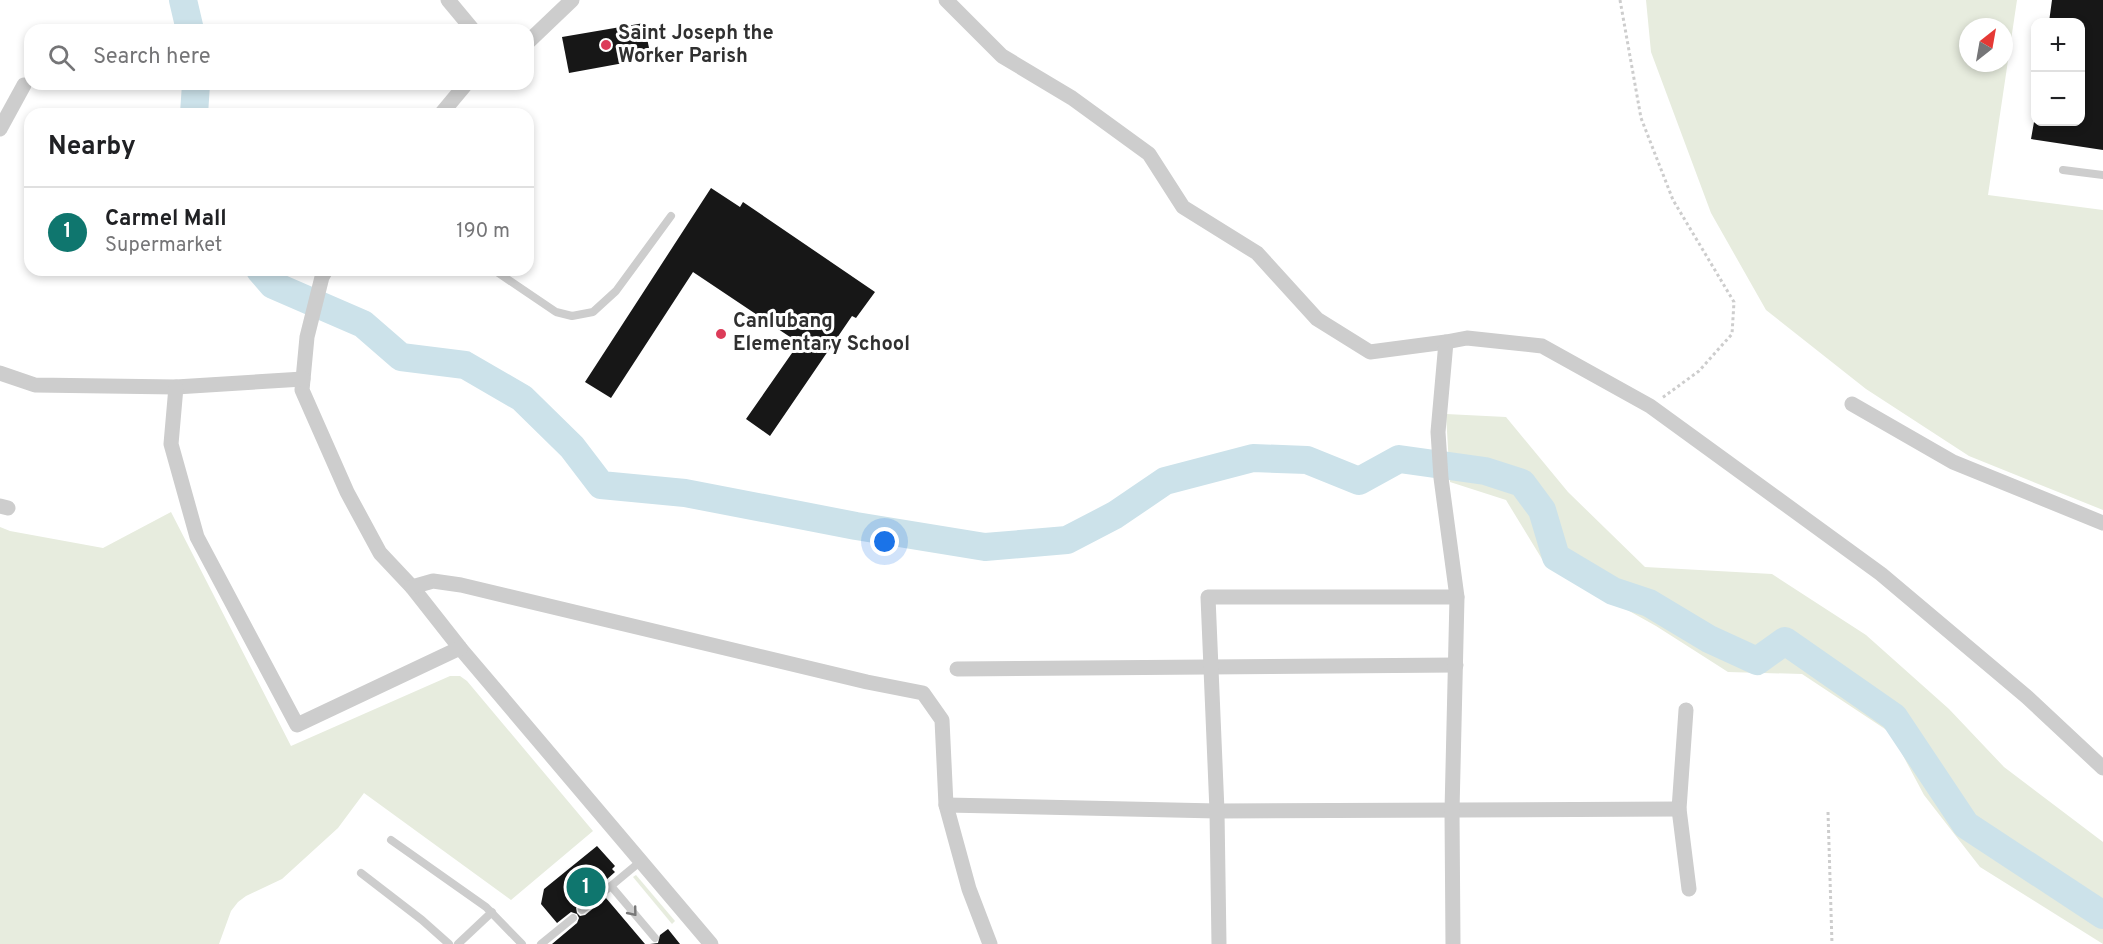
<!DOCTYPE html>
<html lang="en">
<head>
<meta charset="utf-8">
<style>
  body { margin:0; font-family:Overpass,sans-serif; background:#f2f2f2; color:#202124 }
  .controls { position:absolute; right:18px; top:18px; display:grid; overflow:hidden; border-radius:12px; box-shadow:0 3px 9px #0003 }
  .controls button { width:54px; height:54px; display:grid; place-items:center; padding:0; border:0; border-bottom:2px solid #e0e0e0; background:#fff; color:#202124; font:30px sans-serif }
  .compass { position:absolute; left:1959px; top:18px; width:54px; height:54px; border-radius:50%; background:#fff; box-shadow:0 3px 9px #0003; rotate:31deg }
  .you { position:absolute; left:885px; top:542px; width:21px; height:21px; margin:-15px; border:4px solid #fff; border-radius:50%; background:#1a73e8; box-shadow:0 0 0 9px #1a73e833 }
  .badge { display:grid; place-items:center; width:39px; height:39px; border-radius:50%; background:#0f766e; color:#fff; font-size:20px; font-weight:700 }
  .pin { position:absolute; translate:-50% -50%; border:3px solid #fff; box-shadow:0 2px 6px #0006 }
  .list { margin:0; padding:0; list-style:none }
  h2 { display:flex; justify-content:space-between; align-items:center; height:78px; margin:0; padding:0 24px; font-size:26px }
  h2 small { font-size:20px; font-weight:400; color:#757577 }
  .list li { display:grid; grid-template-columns:39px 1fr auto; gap:18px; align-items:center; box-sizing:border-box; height:90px; padding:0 24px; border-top:2px solid #e0e0e0 }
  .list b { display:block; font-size:22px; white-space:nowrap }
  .list p { margin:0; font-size:20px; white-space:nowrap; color:#757577 }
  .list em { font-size:20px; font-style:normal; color:#757577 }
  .icon { flex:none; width:33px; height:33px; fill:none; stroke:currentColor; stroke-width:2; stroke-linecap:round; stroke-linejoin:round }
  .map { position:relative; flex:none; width:2103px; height:944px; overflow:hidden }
  .search { position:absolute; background:#fff; box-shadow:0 3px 9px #0003; left:24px; top:24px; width:510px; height:66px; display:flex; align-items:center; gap:15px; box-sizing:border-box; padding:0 21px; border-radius:18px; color:#757577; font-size:22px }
  .panel { position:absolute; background:#fff; box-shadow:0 3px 9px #0003; left:24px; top:108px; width:510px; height:168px; border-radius:18px }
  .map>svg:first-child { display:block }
  .green { fill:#e7ecde; fill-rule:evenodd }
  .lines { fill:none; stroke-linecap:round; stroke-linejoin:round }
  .river { stroke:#cce2ea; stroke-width:28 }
  .building { fill:#171717 }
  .path { stroke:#cdcdcd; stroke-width:3; stroke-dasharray:3 3; stroke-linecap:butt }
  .lane { stroke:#cdcdcd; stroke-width:8 }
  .street { stroke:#cdcdcd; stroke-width:15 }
  .oneway { stroke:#777 }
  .poi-dot { fill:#dc3c59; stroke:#fff; stroke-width:2 }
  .labels { text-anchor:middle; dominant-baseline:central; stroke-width:6; stroke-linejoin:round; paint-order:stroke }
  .poi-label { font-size:20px; font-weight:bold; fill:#303030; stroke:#fff; text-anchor:start }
</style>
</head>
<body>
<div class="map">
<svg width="2103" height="944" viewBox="0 0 2103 944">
  <rect width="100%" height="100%" fill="#fff"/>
  <g class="green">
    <path d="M1646,0H2017L1988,195L2103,210V510L1969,456L1866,389L1766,310L1711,213L1651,52ZM1968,27H2004V63H1968Z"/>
    <path d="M1446,414L1506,417L1568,492L1645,567L1772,574L1866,635L1949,709L2004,767L2103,842V944L1980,867L1924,795L1891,733L1802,674L1728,672L1656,626L1545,564L1506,500L1450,482Z"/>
    <path d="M171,512L291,746L450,676H460L467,681L593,831L511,900L364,793L338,828L282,879L246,896L238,902L231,911L219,944H0V527L10,531L103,548Z"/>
    <path d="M636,875L675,921L672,924L633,877Z"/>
  </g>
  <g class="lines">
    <g class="river">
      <path d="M183,0L190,30"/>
      <path d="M194,114L196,84"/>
      <path d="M260,270L273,285L363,324L401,357L465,365L522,398L572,447L601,485L685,493L856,526L985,547L1067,540L1115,515L1165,481L1253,458L1307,460L1359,481L1399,459L1485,471L1522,483L1542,510L1556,557L1613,591L1649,603L1709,639L1757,661L1785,641L1894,717L1966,825L2103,915"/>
    </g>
  </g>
  <g class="building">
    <path d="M2052,0H2103V150L2031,139L2034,122H2080V22H2049Z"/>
    <path d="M644,23L651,58L569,73L562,37Z"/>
    <path d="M711,188L740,207L743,202L875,292L856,318L852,316L770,436L746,419L799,343L693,272L611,398L585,382Z"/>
    <path d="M597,846L615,866L612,869L615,872L578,905L576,908L577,913L580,916L585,915L606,898L645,944H552L577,923L579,918L577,914L571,912L557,923L541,904L544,889Z"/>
    <path d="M668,929L680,944H650L658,943L660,935Z"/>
  </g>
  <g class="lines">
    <g class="path">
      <path d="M1620,0L1641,118L1673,200L1734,302L1732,334L1699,371L1662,398"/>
      <path d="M1828,812L1832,944"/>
    </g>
    <g class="lane">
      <path d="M2063,170L2103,175"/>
      <path d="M494,270L556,312L572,316L593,312L616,291L671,216"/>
      <path d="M391,840L486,907L522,944"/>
      <path d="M361,873L422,920L449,944"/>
      <path d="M611,886L655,938"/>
      <path d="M582,910L641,861"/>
      <path d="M458,944L492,912"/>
      <path d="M541,944L573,918"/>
    </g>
    <g class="street">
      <path d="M448,0L473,30"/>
      <path d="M946,0L1002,56L1072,98L1149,154L1183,207L1257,253L1317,319L1370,352L1446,342"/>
      <path d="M528,42L572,0"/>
      <path d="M441,114L466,84"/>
      <path d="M0,129L24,85"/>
      <path d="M326,270L322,277L307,337L302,390L347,492L380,553L412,587L460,648L711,944"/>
      <path d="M0,373L35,385L176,387L303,379"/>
      <path d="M176,387L171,444L197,537L297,725L460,648"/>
      <path d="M1852,404L1953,462L2103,523"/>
      <path d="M0,506L8,508"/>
      <path d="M412,587L433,581L461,585L867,682L923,693L942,720L946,805L969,889L990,944"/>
      <path d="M957,669L1456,665"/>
      <path d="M1686,710L1679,809L1689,889"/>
      <path d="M946,805L1217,811L1679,809"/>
      <path d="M1219,944L1217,811L1208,597H1457"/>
      <path d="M1453,944L1452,811L1457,597L1441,478L1438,432L1446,342L1467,338L1542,346L1650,406L1881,574L2027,697L2103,768"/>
    </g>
  </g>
  <defs><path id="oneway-chevron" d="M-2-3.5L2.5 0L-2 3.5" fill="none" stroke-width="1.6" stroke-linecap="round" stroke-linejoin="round" transform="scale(1.5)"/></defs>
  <use class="oneway" href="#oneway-chevron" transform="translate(633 912) rotate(51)"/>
  <g class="poi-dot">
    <circle cx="606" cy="45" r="6"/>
    <circle cx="721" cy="334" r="6"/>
  </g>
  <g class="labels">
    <g class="poi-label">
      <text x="618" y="34">Saint Joseph the<tspan x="618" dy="23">Worker Parish</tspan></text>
      <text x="733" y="322">Canlubang<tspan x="733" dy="23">Elementary School</tspan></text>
    </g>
  </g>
</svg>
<div class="controls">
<button>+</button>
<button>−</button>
</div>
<svg class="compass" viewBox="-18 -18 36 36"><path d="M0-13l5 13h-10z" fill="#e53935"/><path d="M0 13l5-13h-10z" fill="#757577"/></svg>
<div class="you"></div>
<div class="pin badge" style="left:586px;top:887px">1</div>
<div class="search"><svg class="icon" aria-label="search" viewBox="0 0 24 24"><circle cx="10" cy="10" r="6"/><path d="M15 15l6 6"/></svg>Search here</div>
<section class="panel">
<h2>Nearby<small></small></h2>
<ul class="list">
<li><span class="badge">1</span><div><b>Carmel Mall</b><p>Supermarket</p></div><em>190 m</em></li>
</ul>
</section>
</div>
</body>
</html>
